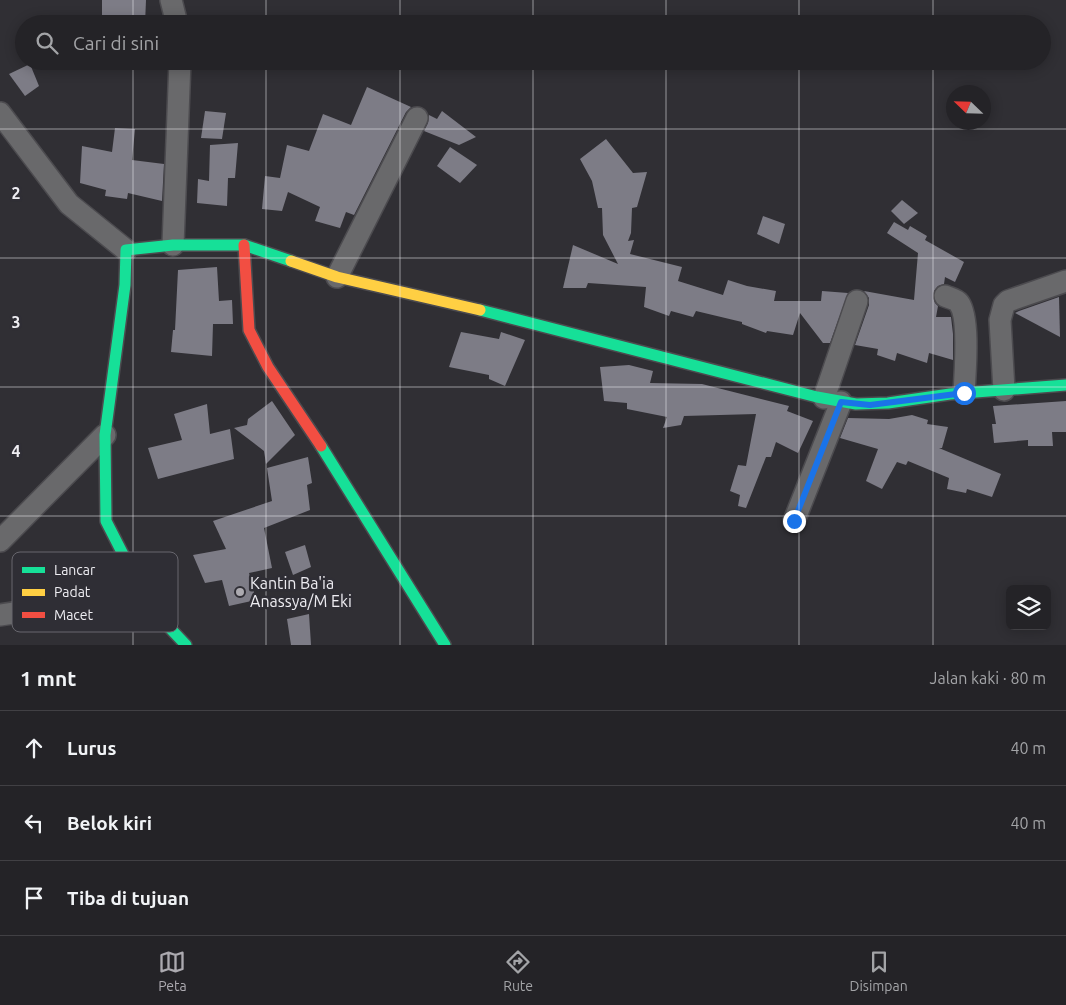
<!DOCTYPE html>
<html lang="id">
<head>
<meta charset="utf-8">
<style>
  body { margin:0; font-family:Ubuntu,sans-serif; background:#2c2b2f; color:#f1f3f6 }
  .controls { position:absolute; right:15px; bottom:15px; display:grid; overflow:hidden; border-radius:8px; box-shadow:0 2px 12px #0003 }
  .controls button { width:45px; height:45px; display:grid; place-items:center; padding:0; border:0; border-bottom:1px solid #414044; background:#242327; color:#f1f3f6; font:25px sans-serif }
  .compass { position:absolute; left:946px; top:85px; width:45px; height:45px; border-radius:50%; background:#242327; box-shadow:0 2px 12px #0003; rotate:293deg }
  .stop { position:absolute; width:15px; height:15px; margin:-11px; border:4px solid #1a73e8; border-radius:50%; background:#fff }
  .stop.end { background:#1a73e8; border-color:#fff; box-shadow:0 1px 5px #0008 }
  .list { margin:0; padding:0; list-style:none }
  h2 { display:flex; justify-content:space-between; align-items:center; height:65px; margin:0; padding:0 20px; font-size:21px }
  h2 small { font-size:16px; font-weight:400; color:#a3a4a7 }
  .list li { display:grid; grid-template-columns:32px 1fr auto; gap:15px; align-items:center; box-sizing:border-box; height:75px; padding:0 20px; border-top:1px solid #414044 }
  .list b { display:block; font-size:19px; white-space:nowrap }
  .list em { font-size:16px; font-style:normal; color:#a3a4a7 }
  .icon { flex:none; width:28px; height:28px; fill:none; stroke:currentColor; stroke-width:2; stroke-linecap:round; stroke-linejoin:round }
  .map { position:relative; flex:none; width:1066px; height:645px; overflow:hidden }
  .search { position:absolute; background:#242327; box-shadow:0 2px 12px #0003; left:15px; right:15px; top:15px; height:55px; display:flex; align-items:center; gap:12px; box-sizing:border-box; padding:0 18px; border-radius:28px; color:#a3a4a7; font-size:19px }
  .sheet { height:290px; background:#242327 }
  nav { display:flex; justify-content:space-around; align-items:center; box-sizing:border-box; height:70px; border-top:1px solid #414044; background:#242327; font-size:14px; color:#a3a4a7 }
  nav a { display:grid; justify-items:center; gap:2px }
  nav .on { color:#acaab0 }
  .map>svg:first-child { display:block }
  .building { fill:#7d7c86 }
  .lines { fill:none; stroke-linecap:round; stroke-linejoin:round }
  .street-casing { stroke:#4c4b4f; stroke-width:24 }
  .fast-casing { stroke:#4c4b4f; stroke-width:14 }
  .slow-casing { stroke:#4c4b4f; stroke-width:14 }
  .jam-casing { stroke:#4c4b4f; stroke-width:14 }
  .street { stroke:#69696b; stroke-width:21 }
  .fast { stroke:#16e098; stroke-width:11 }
  .slow { stroke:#ffcf43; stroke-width:11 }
  .jam { stroke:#f24e42; stroke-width:11 }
  .route { stroke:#1a73e8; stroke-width:6 }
  .grid { fill:none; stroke:#eeedf2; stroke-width:1; stroke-opacity:0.55 }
  .poi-dot { fill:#acaab0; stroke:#2f2e35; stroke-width:2 }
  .labels { text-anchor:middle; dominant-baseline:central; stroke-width:5; stroke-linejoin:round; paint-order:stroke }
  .poi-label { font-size:16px; fill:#eeedf2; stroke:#2f2e35; text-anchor:start }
  .key { fill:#2f2e35; stroke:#68676e; stroke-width:1 }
  .key-label { font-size:14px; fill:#eeedf2 }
  .grid-label { font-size:16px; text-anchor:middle; font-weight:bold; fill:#eeedf2; stroke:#2f2e35; stroke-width:5; stroke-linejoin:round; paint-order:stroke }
</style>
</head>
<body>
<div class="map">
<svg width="1066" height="645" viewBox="0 0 1066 645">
  <rect width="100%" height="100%" fill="#302f34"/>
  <g class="building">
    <path d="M102,0H146L145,24H102Z"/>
    <path d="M30,64L39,86L25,96L9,74Z"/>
    <path d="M367,87L411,107L406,112L354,215L346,212L340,228L315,221L320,207L288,192L282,211L262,209L265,176L280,178L287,145L309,151L323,114L351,125Z"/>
    <path d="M205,111L226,113L222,139L201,138Z"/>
    <path d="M442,111L476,137L459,145L424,131L428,123L429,115L437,119Z"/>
    <path d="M115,128L135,129L132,160L164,164L162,201L128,193L127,199L105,196L106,190L80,183L82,146L112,152Z"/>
    <path d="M606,139L633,173L647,172L637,207L632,208L631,233L628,241L634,240L630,254L682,267L678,281L723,295L728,280L747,286L776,291L774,301H821L822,291L848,293L830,343H823L800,313L793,335L767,331L766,333L742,324V322L696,311L693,317L671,311L669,316L644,307L646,287L588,283L586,288H563L573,245L618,264L603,235L602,208H598L592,181L580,159Z"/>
    <path d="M238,143L235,178H228L227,206L197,203L198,179L209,181L210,145Z"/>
    <path d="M450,147L477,165L460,183L437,166Z"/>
    <path d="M902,200L918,213L904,224L891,211Z"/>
    <path d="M763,216L785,224L779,244L757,234Z"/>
    <path d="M894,222L908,230L910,226L927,236L925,240L964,262L955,282L945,277L944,284L938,286L934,291L933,297L935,303L938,306L936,317H951L953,334V360L929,353L927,363L897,353L895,361L877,355L878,349L855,345L869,305V298L864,291L914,300L918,253L887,233Z"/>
    <path d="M217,267L219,301L232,300L233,324H213L212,356L171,352L173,330H175L178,270Z"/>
    <path d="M1059,297L1060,337L1015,313L1019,311Z"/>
    <path d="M461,332L499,339L501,332L525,340L505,386L489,379V375L449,367Z"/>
    <path d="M629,365L653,371L650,383L702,384L789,406L787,411L813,421L798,453L776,442L771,457H766L746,508L738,506L740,495L730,491L738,465L746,466L756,414L684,416L681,425L663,428L667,417L627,409V403L604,401L600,367Z"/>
    <path d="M272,401L295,435L266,464L264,451L234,428L247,425L248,419Z"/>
    <path d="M1066,401V432H1052L1053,446H1028V440L994,443L992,424H996L993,406Z"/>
    <path d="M207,404L210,434L230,429L234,459L158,479L148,448L182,440L174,414Z"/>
    <path d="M912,415L928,420L927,424L948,427L942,448H939L1001,474L992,497L967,489L966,493L947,489L949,478L908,461L906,465L897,462L882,489L866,481L878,449L840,438L848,418L889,419Z"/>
    <path d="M308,457L312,483L307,485L310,510L264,528L272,568L249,573L256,600L229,606L222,580L205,583L193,555L226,549L213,521L272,501L267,468Z"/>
    <path d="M305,545L311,567L293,575L285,552Z"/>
    <path d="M309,614L311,645H291L287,619Z"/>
  </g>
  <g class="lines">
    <defs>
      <g id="street">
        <path d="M171,0L177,24"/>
        <path d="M0,113L69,204L126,250"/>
        <path d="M173,245L180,61"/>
        <path d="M337,277L417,118"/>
        <path d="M945,296C949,298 956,299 959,303C970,318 965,373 964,393"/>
        <path d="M1004,390L1000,320L1004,305L1008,301L1066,281"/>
        <path d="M824,398L857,301"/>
        <path d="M794,521L841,402"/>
        <path d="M0,541L105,435"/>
        <path d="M0,615L144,593"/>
      </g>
      <g id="fast">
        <path d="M480,310L817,397L856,404L888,403L950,394L1066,385"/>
        <path d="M321,446L445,645"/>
        <path d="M186,645L150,607L106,521L105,435L125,285L126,250L173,245H244L291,261"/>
      </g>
      <path id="slow" d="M291,261L337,277L480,310"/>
      <path id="jam" d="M244,245L249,330L268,367L321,446"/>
    </defs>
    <use href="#street" class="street-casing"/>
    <use href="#fast" class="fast-casing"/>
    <use href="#slow" class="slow-casing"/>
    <use href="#jam" class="jam-casing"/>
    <use href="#street" class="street"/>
    <use href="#fast" class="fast"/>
    <use href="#slow" class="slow"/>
    <use href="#jam" class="jam"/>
  </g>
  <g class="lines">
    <path class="route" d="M794,521L841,402L870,405L964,393"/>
  </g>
  <path class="grid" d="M133,0V24M266,0V24M400,0V24M533,0V24M666,0V24M799,0V24M933,0V24M133,61V645M266,61V645M400,61V645M533,61V645M666,61V645M799,61V645M933,61V645M0,129H1066M0,258H1066M0,387H1066M0,516H1066"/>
  <circle class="poi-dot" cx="240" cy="592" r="5"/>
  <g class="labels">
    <g class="poi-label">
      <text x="250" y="583">Kantin Ba'ia<tspan x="250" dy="18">Anassya/M Eki</tspan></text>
    </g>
  </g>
  <rect x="12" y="552" width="166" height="80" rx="8" class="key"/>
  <rect x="22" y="567" width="23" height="6" fill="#16e098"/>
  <rect x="22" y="589" width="23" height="7" fill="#ffcf43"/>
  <rect x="22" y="612" width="23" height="6" fill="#f24e42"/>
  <g class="key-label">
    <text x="54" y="575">Lancar</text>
    <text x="54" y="597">Padat</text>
    <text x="54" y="620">Macet</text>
  </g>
  <g class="grid-label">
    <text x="16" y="199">2</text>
    <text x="16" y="328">3</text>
    <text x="16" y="457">4</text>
  </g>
</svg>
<div class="controls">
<button><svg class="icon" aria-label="layers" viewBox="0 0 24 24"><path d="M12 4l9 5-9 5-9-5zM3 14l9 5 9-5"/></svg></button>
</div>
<svg class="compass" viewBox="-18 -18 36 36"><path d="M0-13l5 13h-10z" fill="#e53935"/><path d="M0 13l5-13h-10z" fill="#a3a4a7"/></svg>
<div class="stop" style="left:964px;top:393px"></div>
<div class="stop end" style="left:794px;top:521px"></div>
<div class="search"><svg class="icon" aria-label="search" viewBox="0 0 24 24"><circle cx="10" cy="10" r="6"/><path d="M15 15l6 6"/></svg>Cari di sini</div>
</div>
<section class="sheet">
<h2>1 mnt<small>Jalan kaki · 80 m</small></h2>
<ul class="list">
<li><svg class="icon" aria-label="ahead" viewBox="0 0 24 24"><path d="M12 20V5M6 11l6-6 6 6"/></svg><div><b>Lurus</b></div><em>40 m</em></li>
<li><svg class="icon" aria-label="left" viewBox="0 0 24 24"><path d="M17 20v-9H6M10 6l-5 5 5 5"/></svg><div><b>Belok kiri</b></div><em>40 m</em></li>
<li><svg class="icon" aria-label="arrive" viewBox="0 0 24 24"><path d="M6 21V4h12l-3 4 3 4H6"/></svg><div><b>Tiba di tujuan</b></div></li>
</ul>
</section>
<nav>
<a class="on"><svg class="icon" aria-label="map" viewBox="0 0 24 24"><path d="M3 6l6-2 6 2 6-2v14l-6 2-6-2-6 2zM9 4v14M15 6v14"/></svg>Peta</a>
<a><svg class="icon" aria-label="directions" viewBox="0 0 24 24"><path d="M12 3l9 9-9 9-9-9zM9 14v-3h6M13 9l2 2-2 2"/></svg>Rute</a>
<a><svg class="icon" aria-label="saved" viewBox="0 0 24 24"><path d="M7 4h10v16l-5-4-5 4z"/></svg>Disimpan</a>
</nav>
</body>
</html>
